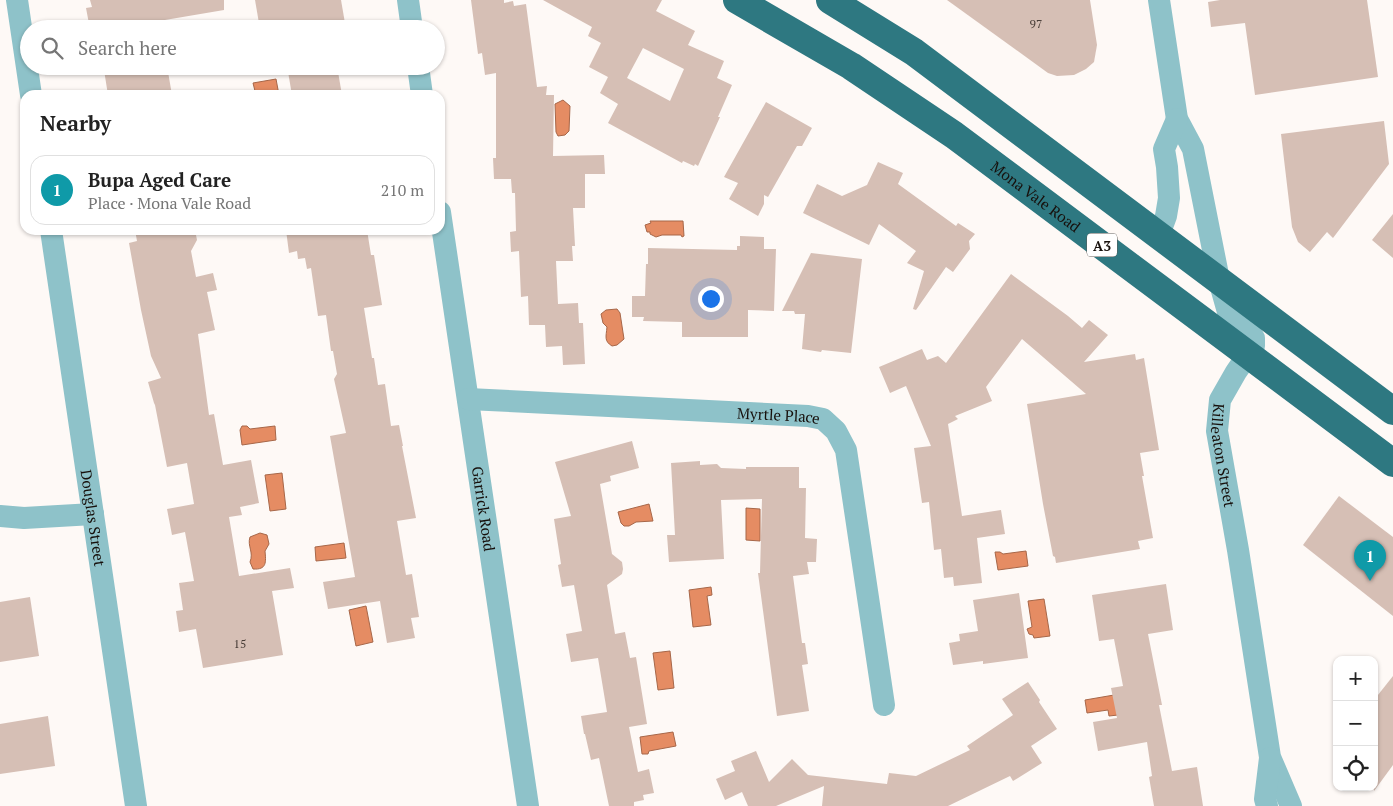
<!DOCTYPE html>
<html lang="en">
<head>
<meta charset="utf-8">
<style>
  body { margin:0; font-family:"PT Serif",serif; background:#f2f2f2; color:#222 }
  .controls { position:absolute; right:15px; bottom:15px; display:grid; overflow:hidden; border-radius:10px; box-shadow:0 1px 4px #0004 }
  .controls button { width:45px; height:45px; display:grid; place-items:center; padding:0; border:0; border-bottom:1px solid #e0e0e0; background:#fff; color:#222; font:25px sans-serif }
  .you { position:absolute; left:710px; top:298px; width:18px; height:18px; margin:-12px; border:4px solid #fff; border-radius:50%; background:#1a73e8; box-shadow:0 0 0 8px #1a73e833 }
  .badge { display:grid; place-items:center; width:32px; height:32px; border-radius:50%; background:#2c747e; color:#fff; font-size:16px; font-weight:700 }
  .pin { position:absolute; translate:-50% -41px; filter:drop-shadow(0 1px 2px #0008) }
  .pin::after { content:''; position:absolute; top:26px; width:18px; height:15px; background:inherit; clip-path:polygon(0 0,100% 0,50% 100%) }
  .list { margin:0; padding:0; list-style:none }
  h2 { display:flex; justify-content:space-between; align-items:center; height:65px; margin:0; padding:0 20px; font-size:21px }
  h2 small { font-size:16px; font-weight:400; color:#767676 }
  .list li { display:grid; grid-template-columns:32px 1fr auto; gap:15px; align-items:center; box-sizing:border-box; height:70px; margin:0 10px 10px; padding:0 10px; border:1px solid #e0e0e0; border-radius:15px }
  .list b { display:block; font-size:19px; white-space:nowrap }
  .list p { margin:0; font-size:16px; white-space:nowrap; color:#767676 }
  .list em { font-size:16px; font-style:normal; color:#767676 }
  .icon { flex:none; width:28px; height:28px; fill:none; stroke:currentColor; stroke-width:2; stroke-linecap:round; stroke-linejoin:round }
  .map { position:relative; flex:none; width:1393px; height:806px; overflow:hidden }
  .search { position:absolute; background:#fff; box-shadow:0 1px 4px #0004; left:20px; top:20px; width:425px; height:55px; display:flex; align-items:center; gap:12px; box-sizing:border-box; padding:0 18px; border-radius:28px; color:#767676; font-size:19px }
  .panel { position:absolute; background:#fff; box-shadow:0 1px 4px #0004; left:20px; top:90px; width:425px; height:145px; border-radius:15px }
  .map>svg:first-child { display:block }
  .water { fill:#e58c63; stroke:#a76749 }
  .building { fill:#d6bfb5; fill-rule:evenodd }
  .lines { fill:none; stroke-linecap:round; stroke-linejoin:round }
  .minor { stroke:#8ec2c9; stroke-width:22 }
  .highway { stroke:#2e7881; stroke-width:28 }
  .labels { text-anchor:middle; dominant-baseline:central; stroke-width:4; stroke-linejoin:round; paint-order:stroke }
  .number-label { font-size:12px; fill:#473c36 }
  .shield { fill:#fff; stroke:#5d5855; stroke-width:1 }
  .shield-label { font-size:14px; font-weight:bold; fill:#17100c }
  .street-label { font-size:15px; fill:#17100c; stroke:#fff }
</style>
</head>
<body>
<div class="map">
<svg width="1393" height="806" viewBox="0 0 1393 806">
  <rect width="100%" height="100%" fill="#fef9f6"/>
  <g class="water">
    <path d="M276,79L279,95H256L253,83Z"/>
    <path d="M563,100L570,106L569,131L565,135L558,136L556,132L555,104Z"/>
    <path d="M650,221H683L684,236L682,237L681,235H662L656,237L650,234V232H647L645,225L651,223Z"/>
    <path d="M617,309L620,313L624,339L617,345L612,346C604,341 606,337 607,327L603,323L601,314L606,310Z"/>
    <path d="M242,426H247L250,429L275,426L276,440L242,445L240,430Z"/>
    <path d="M282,473L286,509L270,511L265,475Z"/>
    <path d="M649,504L653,521L636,522L629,526H624L621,523L618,512Z"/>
    <path d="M746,508L760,509V541L746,540Z"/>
    <path d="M260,533L267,535L269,544L265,551C266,562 267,570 253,569L250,562C254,552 247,546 250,537Z"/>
    <path d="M344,543L346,558L316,561L315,547Z"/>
    <path d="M1026,551L1028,566L998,570L995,552H1000L1003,554Z"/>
    <path d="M711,587L712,595L707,596L711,625L693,627L689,590Z"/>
    <path d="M1044,599L1050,636L1034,638L1033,635L1029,634L1027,629L1032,627L1028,601Z"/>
    <path d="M366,606L373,642L356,646L349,610Z"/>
    <path d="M670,651L674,688L658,690L653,653Z"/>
    <path d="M1114,695L1118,715L1109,716L1108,710L1087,713L1085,700Z"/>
    <path d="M673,732L676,746L649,751L648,754H642L640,737Z"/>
  </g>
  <g class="building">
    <path d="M90,0H224V10L159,21L160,24L128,29H90L86,8L92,7Z"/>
    <path d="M255,0H341L346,29H260Z"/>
    <path d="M471,0H504V3L513,1L514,6L526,4L537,87L547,86L546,95H554L553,156L604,155L605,174H585V208H573L575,246H572L573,261H556L558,304L578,303L579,323H583L585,364L563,365L562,346L546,347L545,325H529L528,296L521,297L519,251L511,252L510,232L516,231L515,193H512L511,179H494L493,158H496V73L485,75L482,53L478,54Z"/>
    <path d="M543,0H662L656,11L695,31L688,45L724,61L717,78L732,85L718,117H720L698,166L695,164L694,166L683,161L682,163L608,123L618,104L600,93L608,77L589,67L601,43L588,36L592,27ZM643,48L684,69L670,101L627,78Z"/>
    <path d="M947,0H1090L1097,45L1094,62L1086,69L1074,75L1057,76L1048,73Z"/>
    <path d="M1220,0H1367L1378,77L1255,95L1245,23L1211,27L1208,2Z"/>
    <path d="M111,66H147L148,70L167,66L172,95H108L104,70L111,69Z"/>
    <path d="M287,66H337L342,95H292Z"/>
    <path d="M766,102L812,128L802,146H797L768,197L764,195V204L758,216L729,199L738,183L724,177Z"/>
    <path d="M1384,121L1389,164L1333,238L1327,232L1310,252L1298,242L1292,227L1281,134Z"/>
    <path d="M878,162L903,173L898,184L956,226L958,223L975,234L969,241L970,249L953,272L946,267L916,310L913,309L924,271L907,263L916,251L879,224L869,245L803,213L817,184L842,196L867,185Z"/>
    <path d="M1393,214V258L1372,240Z"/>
    <path d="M135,230H195L197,240L191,251L196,277L213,273L217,290L207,292L215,330L198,334L209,415L214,414L223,465L251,460L259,503L240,507L242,515L229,517L239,576L290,568L294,588L272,591L283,655L203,668L196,629L179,632L176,611L183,610L179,583L194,581L185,532L172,535L167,509L194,504L187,463L167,467L155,405L154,403L148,382L161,378L151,356L141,310L129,243L137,241Z"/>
    <path d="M286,230H367L371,255H374L382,305L364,308L372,358H374L378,385L385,384L391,426L399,425L403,446H402L416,518L397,521L406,575L412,574L419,617L411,618L415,638L387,643L380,601L328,609L323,582L355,577L330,436L346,433L334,379L337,374L333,351H331L326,315L318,316L311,268L307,269L305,258L298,259L297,251L289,253Z"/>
    <path d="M740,236L764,237V249H776L774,311L748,310V337H682V322L643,321L644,317H632V296H645L646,264H648V248L737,250V246H740Z"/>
    <path d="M811,253L862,259L851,353L822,350L821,352L802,349L805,314H795L794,311H782Z"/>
    <path d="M1011,274L1068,316L1082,328L1089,320L1108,335L1084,362L1135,354L1136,360L1144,358L1159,450L1140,453L1144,476H1142L1153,538L1138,541L1140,549L1056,563L1055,557L1053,556L1043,504L1027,404L1086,394L1022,339L986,387L992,401L955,416L958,419L948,424L962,516L1001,510L1005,534L977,538L982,583L954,586L953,577L944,578L941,549L934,550L929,502L922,503L914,448L931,446L906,386L890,393L879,367L922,349L927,360L938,356L946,363Z"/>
    <path d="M632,441L639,468L610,476L611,481L600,484L612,554L622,562L623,569L622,574L607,585L615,634L625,632L630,658L636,657L647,724L629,727L638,772L649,769L654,793L643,795L644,800L634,802V806H609L599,758L591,760L585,734H584L581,716L607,712L598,658L571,662L566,634L582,631L574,585L562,587L558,565L561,564L554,519L571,516L555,462Z"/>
    <path d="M700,461V465L717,464L721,468L746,469V467H799V488H806L805,538L817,539L816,562H807L809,574L793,576L802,643H805L808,664L802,665L809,711L777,716L758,573H760L762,499L721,500L724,559L669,562L667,535H675L671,463Z"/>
    <path d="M1339,496L1393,537V616L1303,545Z"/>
    <path d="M1166,584L1173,630L1148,634L1162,705H1159L1172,771L1197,767L1203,806H1154L1149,777L1152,776L1147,742L1098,751L1093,722L1117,718L1111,688L1123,686L1114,639L1099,641L1092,595Z"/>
    <path d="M1019,593L1028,658L983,664V661L953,665L949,643L960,641L959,634L978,631L973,600Z"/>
    <path d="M30,597L39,656L0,662V602Z"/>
    <path d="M1393,676V765L1374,791V700Z"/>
    <path d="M1028,682L1040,700L1039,702L1057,729L1031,746L1042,763L1013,781L1010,776L948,806H822L824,786L776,806H748L742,792L725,800L716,779L735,771L731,761L756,751L769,782L792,759L808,775L887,784L889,773L916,776L970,750L967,746L1013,715L1002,699Z"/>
    <path d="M48,716L55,766L0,774V724Z"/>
  </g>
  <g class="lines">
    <g class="minor">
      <path d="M17,0L31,95"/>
      <path d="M408,0L412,29"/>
      <path id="s1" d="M1159,0L1177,119L1193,149L1219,280L1228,312L1247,328L1254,338V346L1236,372L1220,400L1217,431L1238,550L1270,757L1291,806"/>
      <path d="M418,66L422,95"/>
      <path id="s2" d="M440,212L528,806"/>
      <path id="s3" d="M51,230L136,806"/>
      <path d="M1159,235L1166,216L1169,198L1167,167L1164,149L1177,119"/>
      <path id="s4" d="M468,399L808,416L823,419L836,431L846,450L884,705"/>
      <path d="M0,516L24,518L93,514"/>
      <path d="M1267,806L1265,799L1270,758"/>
    </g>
    <g class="highway">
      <path id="s5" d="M737,0L851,66L954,135L1393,463"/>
      <path d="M830,0L914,52L1393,411"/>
    </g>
  </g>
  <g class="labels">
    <g class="number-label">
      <text x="1036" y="23">97</text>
      <text x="240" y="643">15</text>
    </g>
    <rect class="shield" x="1087" y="233.5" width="30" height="23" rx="4"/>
    <g class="shield-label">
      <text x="1102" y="245">A3</text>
    </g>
    <g class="street-label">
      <text stroke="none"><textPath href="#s5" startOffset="358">Mona Vale Road</textPath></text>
      <text stroke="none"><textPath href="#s4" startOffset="311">Myrtle Place</textPath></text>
      <text stroke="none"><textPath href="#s1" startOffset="486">Killeaton Street</textPath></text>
      <text stroke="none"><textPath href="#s2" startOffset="300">Garrick Road</textPath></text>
      <text stroke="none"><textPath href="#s3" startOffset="291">Douglas Street</textPath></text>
    </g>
  </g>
</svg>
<div class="controls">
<button>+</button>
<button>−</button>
<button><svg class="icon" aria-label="locate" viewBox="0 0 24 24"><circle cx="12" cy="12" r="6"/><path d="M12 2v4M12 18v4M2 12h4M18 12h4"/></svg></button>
</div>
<div class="you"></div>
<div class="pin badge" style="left:1370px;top:581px;background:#0f9aa8">1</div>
<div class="search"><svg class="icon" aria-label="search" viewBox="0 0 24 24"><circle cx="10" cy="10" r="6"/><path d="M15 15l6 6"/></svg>Search here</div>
<section class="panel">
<h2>Nearby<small></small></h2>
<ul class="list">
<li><span class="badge" style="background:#0f9aa8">1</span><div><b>Bupa Aged Care</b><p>Place · Mona Vale Road</p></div><em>210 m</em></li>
</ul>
</section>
</div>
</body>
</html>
